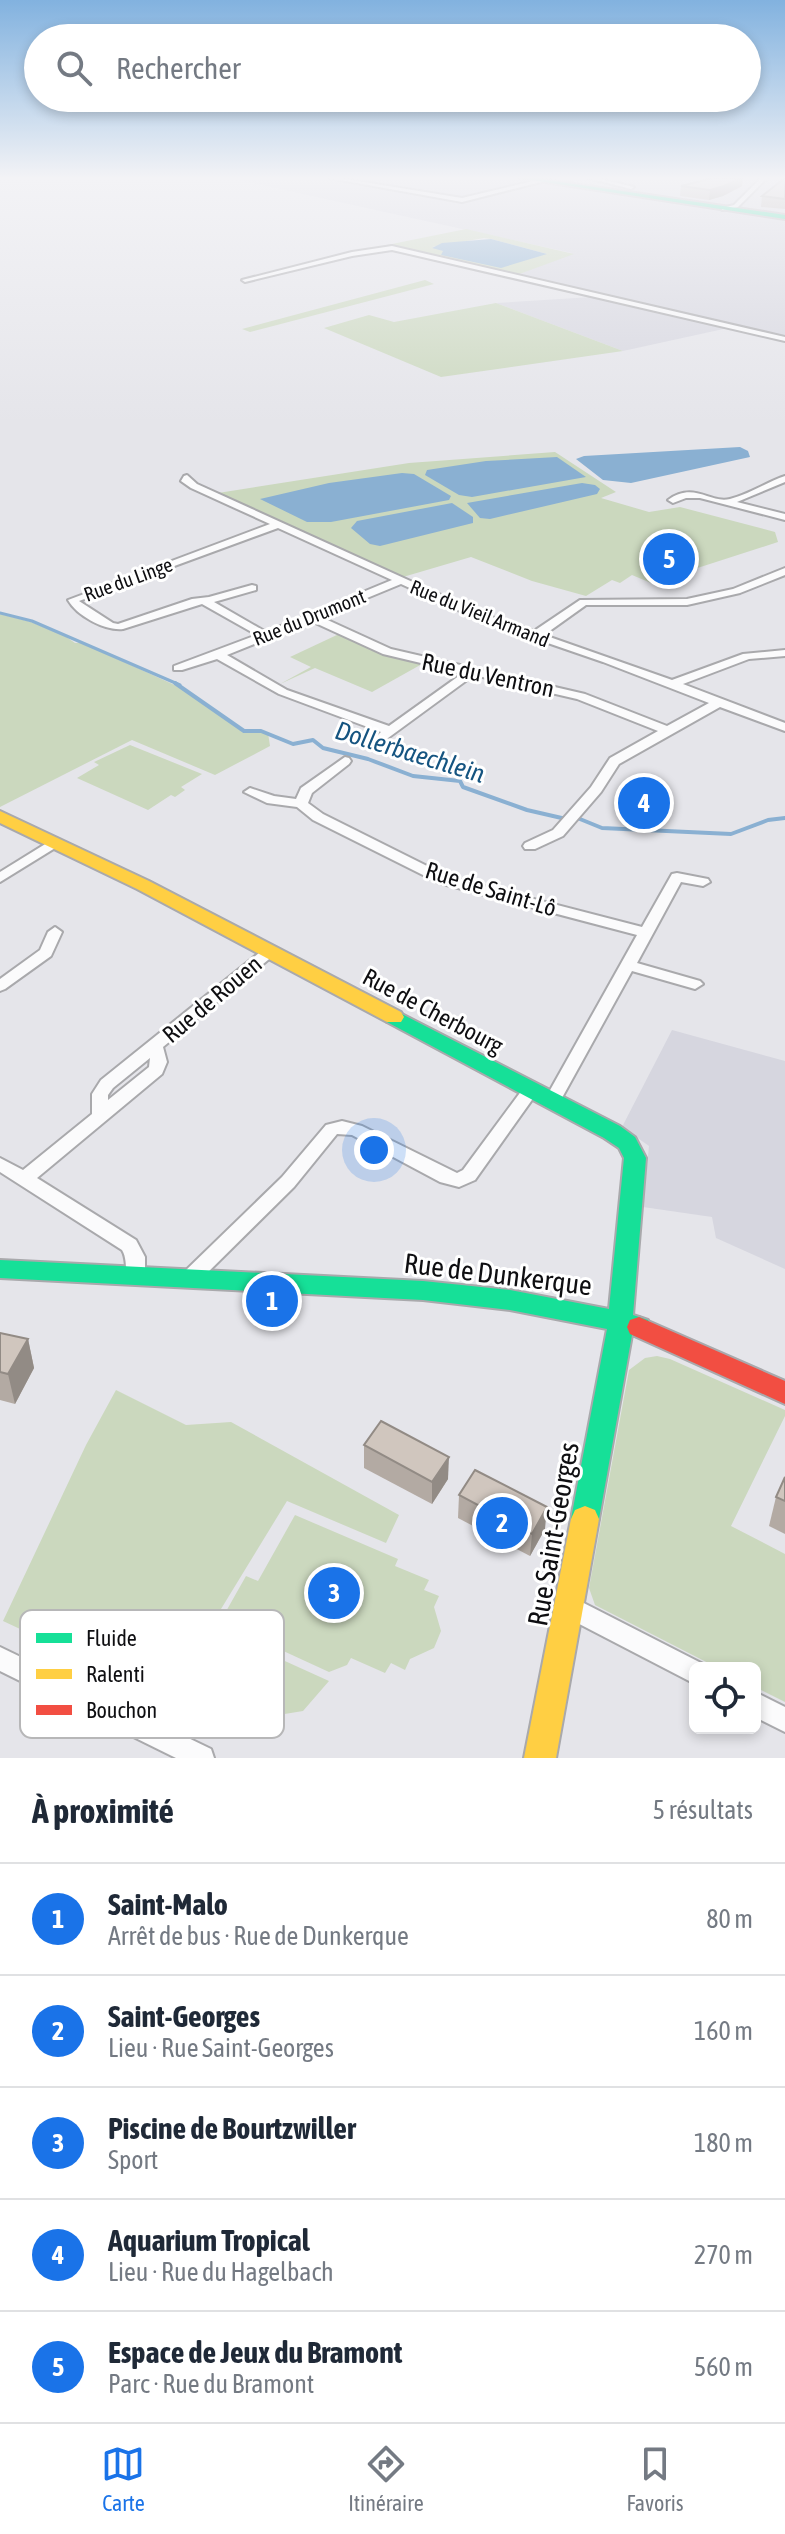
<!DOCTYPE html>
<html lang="fr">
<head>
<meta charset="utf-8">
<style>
  body { margin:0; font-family:"Asap Condensed",sans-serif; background:#f2f2f3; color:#1f2937 }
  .controls { position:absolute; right:24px; bottom:24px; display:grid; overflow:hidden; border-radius:12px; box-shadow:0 4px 12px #0003 }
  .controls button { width:72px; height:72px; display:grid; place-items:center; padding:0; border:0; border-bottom:2px solid #e0e1e3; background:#fff; color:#1f2937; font:40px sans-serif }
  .you { position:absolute; left:374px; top:1150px; width:28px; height:28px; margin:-20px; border:6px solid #fff; border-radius:50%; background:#1a73e8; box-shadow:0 0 0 12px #1a73e833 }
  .badge { display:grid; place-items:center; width:52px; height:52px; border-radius:50%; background:#1a73e8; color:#fff; font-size:26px; font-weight:700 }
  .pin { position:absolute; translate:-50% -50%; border:4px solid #fff; box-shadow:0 2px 8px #0006 }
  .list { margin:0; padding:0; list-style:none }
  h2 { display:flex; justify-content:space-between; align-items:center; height:104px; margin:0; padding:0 32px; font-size:34px }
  h2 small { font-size:26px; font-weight:400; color:#747a83 }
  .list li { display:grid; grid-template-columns:52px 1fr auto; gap:24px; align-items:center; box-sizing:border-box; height:112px; padding:0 32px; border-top:2px solid #e0e1e3 }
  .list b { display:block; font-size:30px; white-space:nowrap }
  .list p { margin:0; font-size:26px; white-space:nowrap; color:#747a83 }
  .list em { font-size:26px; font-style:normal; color:#747a83 }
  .icon { flex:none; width:44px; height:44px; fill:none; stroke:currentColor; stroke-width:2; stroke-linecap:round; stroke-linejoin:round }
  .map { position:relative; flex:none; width:785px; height:1758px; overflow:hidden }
  .search { position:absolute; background:#fff; box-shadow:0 4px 12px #0003; left:24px; right:24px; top:24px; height:88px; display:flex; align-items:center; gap:20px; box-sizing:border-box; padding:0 28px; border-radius:44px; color:#747a83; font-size:30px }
  .sheet { height:664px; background:#fff }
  nav { display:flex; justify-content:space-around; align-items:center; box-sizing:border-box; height:112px; border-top:2px solid #e0e1e3; background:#fff; font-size:22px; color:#747a83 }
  nav a { display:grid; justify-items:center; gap:4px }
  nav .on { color:#1a73e8 }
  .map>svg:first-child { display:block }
  .built { fill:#d6d6df }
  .green { fill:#cbd8be; fill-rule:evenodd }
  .water { fill:#8ab0d2 }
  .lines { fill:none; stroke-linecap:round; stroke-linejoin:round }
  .stream-far1 { stroke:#8ab0d2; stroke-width:3 }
  .stream { stroke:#8ab0d2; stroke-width:4 }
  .street-casing { stroke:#a9a9ac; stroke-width:4 }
  .fast-casing { stroke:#a9a9ac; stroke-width:4 }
  .slow-casing { stroke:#a9a9ac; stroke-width:4 }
  .jam-casing { stroke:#a9a9ac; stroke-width:4 }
  .street { fill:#fbfbfc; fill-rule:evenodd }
  .fast { fill:#16e098; fill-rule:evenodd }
  .slow { fill:#ffcf43; fill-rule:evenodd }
  .jam { fill:#f24e42; fill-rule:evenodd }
  .wall { fill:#b3aaa3 }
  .shaded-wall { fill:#928b85 }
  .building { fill:#d0c6be; stroke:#928b85; stroke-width:2 }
  .labels { text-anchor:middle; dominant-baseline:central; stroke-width:6; stroke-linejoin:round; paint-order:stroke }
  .far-street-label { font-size:20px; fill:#0e0e11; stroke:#fff }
  .street-label { font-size:24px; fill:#0e0e11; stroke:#fff }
  .water-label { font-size:26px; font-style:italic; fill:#155480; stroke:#fff }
  .near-street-label { font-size:28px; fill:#0e0e11; stroke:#fff }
  .key { fill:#fff; stroke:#b7b7b8; stroke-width:2 }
  .key-label { font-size:22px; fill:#0e0e11 }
</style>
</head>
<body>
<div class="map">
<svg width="785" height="1758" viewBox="0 0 785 1758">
  <rect width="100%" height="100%" fill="#e5e5ea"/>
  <g class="built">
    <path d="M230,178H785V340L728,328L623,351L496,303L592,297L514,276L572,253Z"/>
    <path d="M672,1030L785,1061V1269L716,1238L712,1217L643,1207L649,1146L622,1127Z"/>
  </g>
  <g class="green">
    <path d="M466,229L574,254L514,276L387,245ZM484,238L491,239L547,254L443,251L432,247Z"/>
    <path d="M425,280L434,284L250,332L242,329Z"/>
    <path d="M496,303L623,351L441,377L324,328L369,315L394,322Z"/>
    <path d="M555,452L616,492L601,498L649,512L680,507L775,532L778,542L651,583L632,575L620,583L612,580L586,596L532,581L471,557L403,577L218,493L409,463Z"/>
    <path d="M0,614L31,622L65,636L75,643H83L181,688L243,732L257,730L268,733L270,746L215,775L132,740L0,807Z"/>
    <path d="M339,634L380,654L422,664L372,692L315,668L280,684L311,667L290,657Z"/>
    <path d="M130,745L202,774L181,787L185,790L175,797L171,795L148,810L77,778L99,765L94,762Z"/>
    <path d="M657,1356L670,1359L785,1410V1416L731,1526L785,1554V1702L755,1687V1668H718L595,1605L589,1588L629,1370L645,1358Z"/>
    <path d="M116,1390L186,1425L231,1422L399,1515L386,1543L287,1501L210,1627L329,1681L303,1711L223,1724L3,1621L86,1445Z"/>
    <path d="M295,1515L398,1559L395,1566L429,1580L424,1590L439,1596L434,1607L441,1631L434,1648L410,1659L405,1670L391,1663L385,1673L351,1658L347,1665L329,1672L220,1622L246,1576L258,1581Z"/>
  </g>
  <g class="water">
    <path d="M491,239L547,254L501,268L441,255L443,251L432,248L442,243Z"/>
    <path d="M740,447L748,451L750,457L631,483L603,480L576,459L584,456Z"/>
    <path d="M557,457L586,477L472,497L459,495L425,475L427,470L486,461Z"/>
    <path d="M402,473L414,474L451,496L449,500L331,522H307L260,499L329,483Z"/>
    <path d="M582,483L595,485L600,489L597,494L490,519L480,518L467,503Z"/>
    <path d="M452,503L473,517V523L380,546L370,544L351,528L357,521Z"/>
  </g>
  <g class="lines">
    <path class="stream-far1" d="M0,613L32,621L180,685"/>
    <g class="stream">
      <path d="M175,683L244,731H261L293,744L313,740L323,748L368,759L413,776L460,781L463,787L527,810L566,819"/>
      <path d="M575,817L602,828L731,834L768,820L785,818"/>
    </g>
    <defs>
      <g id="street">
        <path d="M329,178H339L462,198L542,179L545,181L462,202Z"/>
        <path d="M588,178H596L634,187L631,189Z"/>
        <path d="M761,178H767L738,207L722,210V208L734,205Z"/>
        <path d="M392,246L785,337V341L392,250L352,256L245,282L242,280L352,252Z"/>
        <path d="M187,475L197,484L483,614L534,631L580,600L687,599L733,589L785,568V575L740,593L687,605H586L544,635L672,680L743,654L785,650V656L749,659L683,684L785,723V731L720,707L619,764L601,792L563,836L535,849H525L523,846L525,843L553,830L591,787L610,758L658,731L577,699L474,675L373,749L367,745L381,732L279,694L217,659L182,670H174V666L257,635L202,604L123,629C105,631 77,616 68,600L270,524L191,488L181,481L184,476ZM278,528L392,580L266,632L214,602L256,590V586L252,585L209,597L192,599L118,624L113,623L79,601ZM401,584L475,618L603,662L709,703L667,726L585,694L391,649L321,617ZM311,621L383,654L463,673L389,726L287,690L227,655Z"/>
        <path d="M785,476V482L737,502L785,514V520L700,498H686L673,503L668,500C694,481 710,504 730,499C749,494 767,482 785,476Z"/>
        <path d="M345,757L349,758L351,761L349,764L312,793L308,803L323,814L449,877L642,927L672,874L677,873L708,879L710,882L703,886L681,882L637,963L700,981L703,984L695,989L632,971L558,1105H546L544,1101L637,935L439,883L313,820L297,807L267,803L244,792L250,788L274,796L296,799L301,788Z"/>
        <path d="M55,838L62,842L60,845L0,882V872Z"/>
        <path d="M55,927L62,932L51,956L5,989L0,991V979L40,950L48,932Z"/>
        <path d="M269,947L276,952L274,955L163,1047L167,1062L162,1074L37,1178L136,1240L145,1257V1274L143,1279L136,1281L129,1279C124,1270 128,1260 122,1250L0,1172V1158L23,1170L92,1114V1094L101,1080L264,949ZM150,1058L149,1067L108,1100V1095L113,1088Z"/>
        <path d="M531,1084L537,1086L539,1090L475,1180L459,1187L440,1182L352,1135L337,1134L294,1187L196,1284L189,1286L182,1284L180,1279L182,1274L282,1177L326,1125L342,1121L362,1126L457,1173L463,1170L525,1086Z"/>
        <path d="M570,1596L703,1664L705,1668H695V1684L562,1615L559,1607L562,1599Z"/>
        <path d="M0,1647L211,1749L214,1758H176L0,1671Z"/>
        <path d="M755,1692L785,1707V1732L755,1717Z"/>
      </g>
      <g id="fast">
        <path d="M519,178H534L785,215V219Z"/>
        <path d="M394,1010L620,1126L635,1137L646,1158L633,1315L648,1320L651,1327L648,1334L639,1337L632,1335L599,1519L595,1528L585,1532L575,1528L571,1519L607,1329L510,1310L423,1300L0,1278V1260L423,1281L510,1290L609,1309L624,1158L619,1148L604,1138L387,1022L384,1017L387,1012Z"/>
      </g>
      <g id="slow">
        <path d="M0,811L149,881L401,1012L404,1017L401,1022H387L137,889L0,823Z"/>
        <path d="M585,1506L595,1510L599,1519L556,1758H524L571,1519L575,1510Z"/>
      </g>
      <path id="jam" d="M639,1317L785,1381V1404L630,1334L627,1327L630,1320Z"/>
    </defs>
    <use href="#street" class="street-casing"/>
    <use href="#fast" class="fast-casing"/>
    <use href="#slow" class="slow-casing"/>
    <use href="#jam" class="jam-casing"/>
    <use href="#street" class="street"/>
    <use href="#fast" class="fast"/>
    <use href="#slow" class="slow"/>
    <use href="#jam" class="jam"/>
  </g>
  <g class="wall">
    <path d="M785,178V209L761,207L762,196Z"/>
    <path d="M681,186H742L723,196L709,200L680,196Z"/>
    <path d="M0,1333L28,1339L34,1368L15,1404L0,1400Z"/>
    <path d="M364,1445L448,1479L432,1504L364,1468Z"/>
    <path d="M785,1477V1534L769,1526L776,1497Z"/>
    <path d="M459,1495L545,1529L530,1556L458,1518Z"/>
  </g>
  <g class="shaded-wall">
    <path d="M741,178H743L742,186L723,196L709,200L710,190Z"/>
    <path d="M28,1339L34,1368L15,1404L8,1374Z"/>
    <path d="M449,1457L448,1479L432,1504V1482Z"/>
    <path d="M547,1507L545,1529L530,1556L532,1534Z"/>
  </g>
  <g class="building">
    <path d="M712,178H741L724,186L710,190L681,186Z"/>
    <path d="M785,178V199L762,196Z"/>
    <path d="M0,1333L28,1339L8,1374L0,1372Z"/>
    <path d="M381,1421L449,1457L432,1482L364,1445Z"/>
    <path d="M475,1470L547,1507L532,1534L459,1495Z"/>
    <path d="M785,1477V1501L776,1497Z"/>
  </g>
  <linearGradient id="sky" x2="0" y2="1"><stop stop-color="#82b2df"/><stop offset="0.42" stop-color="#f3f3f6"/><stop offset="1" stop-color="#f3f3f6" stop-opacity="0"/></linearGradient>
  <rect width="785" height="424" fill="url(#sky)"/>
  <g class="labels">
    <g class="far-street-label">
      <text transform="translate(128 579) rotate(-20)">Rue du Linge</text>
      <text transform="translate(480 613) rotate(22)">Rue du Vieil Armand</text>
      <text transform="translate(309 617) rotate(-22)">Rue du Drumont</text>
    </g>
    <g class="street-label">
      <text transform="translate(488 675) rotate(12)">Rue du Ventron</text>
      <text transform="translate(491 889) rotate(17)">Rue de Saint-Lô</text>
      <text transform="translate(212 999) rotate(-40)">Rue de Rouen</text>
      <text transform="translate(433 1011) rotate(28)">Rue de Cherbourg</text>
    </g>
    <g class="water-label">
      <text transform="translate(410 752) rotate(17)">Dollerbaechlein</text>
    </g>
    <g class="near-street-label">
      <text transform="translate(498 1274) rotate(7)">Rue de Dunkerque</text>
      <text transform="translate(553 1534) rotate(-80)">Rue Saint-Georges</text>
    </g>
  </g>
  <rect x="20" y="1610" width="264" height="128" rx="12" class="key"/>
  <rect x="36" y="1633" width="36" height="10" fill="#16e098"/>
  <rect x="36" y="1669" width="36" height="10" fill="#ffcf43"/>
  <rect x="36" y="1705" width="36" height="10" fill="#f24e42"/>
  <g class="key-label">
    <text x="86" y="1646">Fluide</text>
    <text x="86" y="1682">Ralenti</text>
    <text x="86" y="1718">Bouchon</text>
  </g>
</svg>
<div class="controls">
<button><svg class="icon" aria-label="locate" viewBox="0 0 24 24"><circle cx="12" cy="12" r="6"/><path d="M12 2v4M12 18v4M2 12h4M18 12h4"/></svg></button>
</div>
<div class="you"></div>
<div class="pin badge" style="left:272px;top:1301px">1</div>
<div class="pin badge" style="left:502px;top:1523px">2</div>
<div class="pin badge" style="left:334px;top:1593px">3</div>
<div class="pin badge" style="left:644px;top:803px">4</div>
<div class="pin badge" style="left:669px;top:559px">5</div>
<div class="search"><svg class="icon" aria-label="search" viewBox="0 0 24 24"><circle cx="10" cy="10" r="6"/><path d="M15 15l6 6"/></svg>Rechercher</div>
</div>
<section class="sheet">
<h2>À proximité<small>5 résultats</small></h2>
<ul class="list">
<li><span class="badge">1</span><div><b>Saint-Malo</b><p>Arrêt de bus · Rue de Dunkerque</p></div><em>80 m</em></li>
<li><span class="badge">2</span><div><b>Saint-Georges</b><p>Lieu · Rue Saint-Georges</p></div><em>160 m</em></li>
<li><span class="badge">3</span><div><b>Piscine de Bourtzwiller</b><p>Sport</p></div><em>180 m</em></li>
<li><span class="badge">4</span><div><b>Aquarium Tropical</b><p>Lieu · Rue du Hagelbach</p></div><em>270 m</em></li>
<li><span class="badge">5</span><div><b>Espace de Jeux du Bramont</b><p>Parc · Rue du Bramont</p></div><em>560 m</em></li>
</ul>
</section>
<nav>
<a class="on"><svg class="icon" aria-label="map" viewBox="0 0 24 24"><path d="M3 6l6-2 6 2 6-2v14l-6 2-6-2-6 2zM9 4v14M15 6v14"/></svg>Carte</a>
<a><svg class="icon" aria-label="directions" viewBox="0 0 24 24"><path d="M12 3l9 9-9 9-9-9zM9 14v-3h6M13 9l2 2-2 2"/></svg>Itinéraire</a>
<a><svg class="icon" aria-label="saved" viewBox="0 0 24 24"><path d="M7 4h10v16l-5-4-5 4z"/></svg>Favoris</a>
</nav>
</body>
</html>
